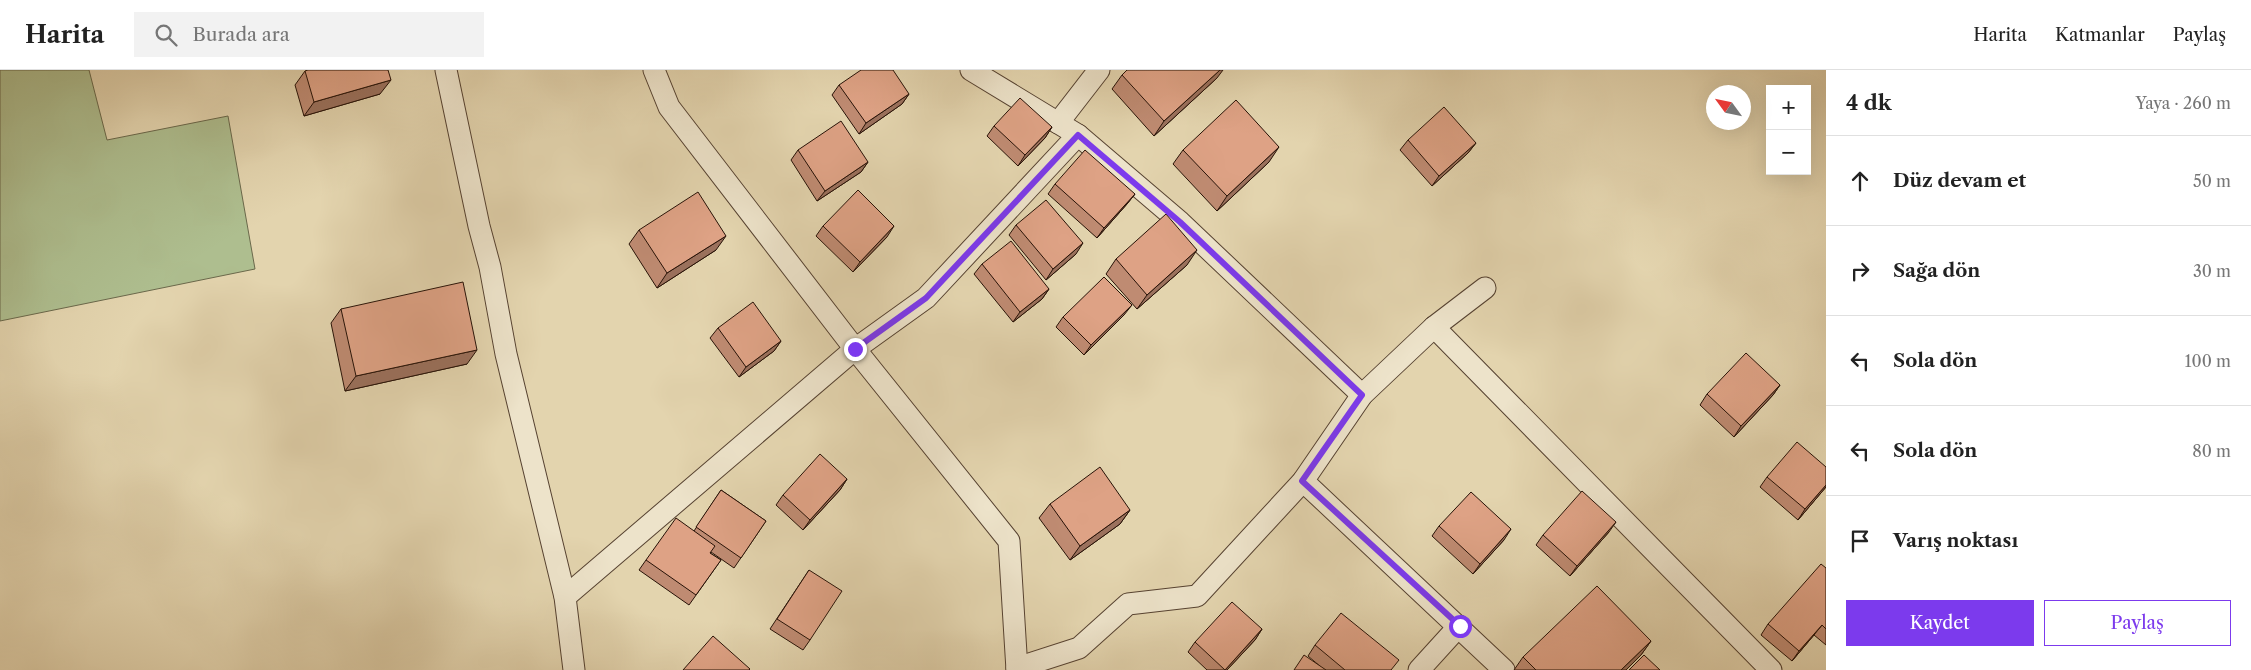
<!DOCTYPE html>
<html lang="tr">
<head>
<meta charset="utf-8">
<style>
  body { margin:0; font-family:"Libre Caslon Text",serif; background:#f2f2f2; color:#222 }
  .controls { position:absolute; right:15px; top:15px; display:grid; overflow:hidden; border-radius:0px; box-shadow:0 5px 20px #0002 }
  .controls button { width:45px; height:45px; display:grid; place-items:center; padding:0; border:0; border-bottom:1px solid #e0e0e0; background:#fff; color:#222; font:25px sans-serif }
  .compass { position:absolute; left:1706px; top:15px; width:45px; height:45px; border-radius:50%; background:#fff; box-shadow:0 5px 20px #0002; rotate:303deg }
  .stop { position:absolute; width:15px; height:15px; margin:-11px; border:4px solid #7c3aed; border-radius:50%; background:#fff }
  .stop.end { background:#7c3aed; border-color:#fff; box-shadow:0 1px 5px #0008 }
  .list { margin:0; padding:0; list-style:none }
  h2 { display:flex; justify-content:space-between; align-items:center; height:65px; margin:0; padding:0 20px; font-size:21px }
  h2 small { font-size:16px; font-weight:400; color:#767676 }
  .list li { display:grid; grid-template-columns:32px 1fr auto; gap:15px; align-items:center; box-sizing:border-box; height:90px; padding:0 20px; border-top:1px solid #e0e0e0 }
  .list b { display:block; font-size:19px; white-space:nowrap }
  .list em { font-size:16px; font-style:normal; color:#767676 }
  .actions { display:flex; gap:10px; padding:15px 20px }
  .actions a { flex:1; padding:11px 0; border:1px solid #7c3aed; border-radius:0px; text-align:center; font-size:18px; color:#7c3aed }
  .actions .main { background:#7c3aed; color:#fff }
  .icon { flex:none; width:28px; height:28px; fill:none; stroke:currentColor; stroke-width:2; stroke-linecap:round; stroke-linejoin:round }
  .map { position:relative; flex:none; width:1826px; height:600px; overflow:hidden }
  header { display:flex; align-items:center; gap:30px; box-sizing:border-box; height:70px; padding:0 25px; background:#fff; border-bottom:1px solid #e0e0e0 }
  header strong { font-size:24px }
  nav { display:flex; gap:28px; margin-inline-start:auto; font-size:18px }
  .search { width:350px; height:45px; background:#f2f2f2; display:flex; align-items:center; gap:12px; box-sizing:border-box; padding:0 18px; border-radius:0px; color:#767676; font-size:19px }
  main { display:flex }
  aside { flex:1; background:#fff }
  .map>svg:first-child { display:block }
  .green { fill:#aebe8f; stroke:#6a684b }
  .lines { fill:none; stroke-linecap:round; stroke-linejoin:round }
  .minor-casing { stroke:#564231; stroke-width:23 }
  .minor { stroke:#ede3ca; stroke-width:21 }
  .wall { fill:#bf8b72; stroke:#271207 }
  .shaded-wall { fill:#9b715d; stroke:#271207 }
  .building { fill:#dea285; stroke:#271207 }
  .route { stroke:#7c3aed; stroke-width:6 }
</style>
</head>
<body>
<header>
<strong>Harita</strong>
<div class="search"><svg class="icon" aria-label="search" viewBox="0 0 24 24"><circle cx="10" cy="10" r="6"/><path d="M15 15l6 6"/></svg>Burada ara</div>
<nav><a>Harita</a><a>Katmanlar</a><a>Paylaş</a></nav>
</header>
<main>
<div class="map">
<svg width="1826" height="600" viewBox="0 0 1826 600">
  <rect width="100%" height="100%" fill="#e3d4ae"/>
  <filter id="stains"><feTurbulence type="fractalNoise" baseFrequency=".004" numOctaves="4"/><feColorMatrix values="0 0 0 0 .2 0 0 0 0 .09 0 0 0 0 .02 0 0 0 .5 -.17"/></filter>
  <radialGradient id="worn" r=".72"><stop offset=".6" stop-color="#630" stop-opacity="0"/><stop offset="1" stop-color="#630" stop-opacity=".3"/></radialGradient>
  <path class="green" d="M0,0H89L107,70L228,46L255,199L0,251Z"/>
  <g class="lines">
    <defs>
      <g id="minor">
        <path d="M446,0L479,156L490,197L506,284L565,527L574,600"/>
        <path d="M654,0L669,37L855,279L1009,471L1017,600"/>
        <path d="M971,0L1078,65L1180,152L1362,325"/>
        <path d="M1058,53L1099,0"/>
        <path d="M1434,257L1771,600"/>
        <path d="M1303,411L1504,600"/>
        <path d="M565,527L855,279L926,228L1078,65"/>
        <path d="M1017,598L1079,578L1128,534L1197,526L1303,411L1362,325L1434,257L1485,218"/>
        <path d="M1419,600L1459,556"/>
      </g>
    </defs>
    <use href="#minor" class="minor-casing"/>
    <use href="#minor" class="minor"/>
  </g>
  <g class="wall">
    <path d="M305,1L380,24L304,46L295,15Z"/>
    <path d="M1122,5L1217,8L1154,66L1112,19Z"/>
    <path d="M839,15L909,24L902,34L859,64L832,25Z"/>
    <path d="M994,56L1052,57L1045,68L1018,96L987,66Z"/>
    <path d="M1408,70L1476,73L1468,83L1432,116L1400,80Z"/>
    <path d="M798,80L868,92L861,102L817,131L791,90Z"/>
    <path d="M1183,80L1269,92L1217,141L1173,94Z"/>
    <path d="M1055,114L1135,124L1127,134L1097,168L1048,124Z"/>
    <path d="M1016,155L1076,184L1046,210L1009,165Z"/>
    <path d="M823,156L887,167L853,202L816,166Z"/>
    <path d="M639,160L716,180L657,218L629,174Z"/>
    <path d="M1116,189L1187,195L1137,239L1106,204Z"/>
    <path d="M982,194L1049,219L1042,229L1013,252L974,204Z"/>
    <path d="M341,239L467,294L345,321L331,253Z"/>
    <path d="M1124,245L1084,285L1056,257L1063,247Z"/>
    <path d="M718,258L781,271L774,281L739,307L710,268Z"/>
    <path d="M1780,315L1773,325L1734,367L1700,335L1707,324Z"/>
    <path d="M1826,397V417L1798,450L1760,417L1767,407Z"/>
    <path d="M847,409L840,420L803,460L776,435L783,425Z"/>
    <path d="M721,420L766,451L734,498L711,482L710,483L721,490L689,535L639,500L646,490L694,461Z"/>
    <path d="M1050,434L1130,440L1120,454L1070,490L1039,448Z"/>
    <path d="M1439,456L1504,470L1473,504L1432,466Z"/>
    <path d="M1609,462L1570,506L1536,475L1543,465Z"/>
    <path d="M1826,498V575L1814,565L1792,591L1761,565L1768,554Z"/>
    <path d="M809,500L810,570L803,580L770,559Z"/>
    <path d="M1262,559L1255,570L1227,600H1207L1188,582L1195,572Z"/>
    <path d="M1651,571L1641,585L1626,600H1514L1523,587Z"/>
    <path d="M1315,575L1392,600H1294L1321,597L1308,586Z"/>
  </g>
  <g class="shaded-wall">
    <path d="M1220,0H1223L1217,8L1154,66L1164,51Z"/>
    <path d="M391,10L380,24L304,46L314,32Z"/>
    <path d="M909,24L902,34L859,64L866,53Z"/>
    <path d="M1052,57L1045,68L1018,96L1025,85Z"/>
    <path d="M1476,73L1468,83L1432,116L1439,106Z"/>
    <path d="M1279,77L1269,92L1217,141L1227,126Z"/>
    <path d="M868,92L861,102L817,131L825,121Z"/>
    <path d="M1135,124L1127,134L1097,168L1104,158Z"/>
    <path d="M894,156L887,167L853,202L860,192Z"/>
    <path d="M726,166L716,180L657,218L667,203Z"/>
    <path d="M1083,173L1076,184L1046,210L1053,199Z"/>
    <path d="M1197,180L1187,195L1137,239L1147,225Z"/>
    <path d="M1049,219L1042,229L1013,252L1020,242Z"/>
    <path d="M1132,235L1124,245L1084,285L1091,275Z"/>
    <path d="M781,271L774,281L739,307L746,297Z"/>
    <path d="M477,280L467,294L345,321L356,306Z"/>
    <path d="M1780,315L1773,325L1734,367L1741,356Z"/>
    <path d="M847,409L840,420L803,460L810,450Z"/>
    <path d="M1826,415V417L1798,450L1805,439Z"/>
    <path d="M1130,440L1120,454L1070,490L1080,476Z"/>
    <path d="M1616,452L1609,462L1570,506L1577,496Z"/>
    <path d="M1511,459L1504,470L1473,504L1480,494Z"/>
    <path d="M1822,555L1814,565L1792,591L1799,581Z"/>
    <path d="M1262,559L1255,570L1227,600H1225Z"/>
    <path d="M1651,571L1641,585L1626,600H1621Z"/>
  </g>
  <g class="building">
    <path d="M308,0H388L391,10L314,32L305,1Z"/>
    <path d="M861,0H893L909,24L866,53L839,15Z"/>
    <path d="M1127,0H1220L1164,51L1122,5Z"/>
    <path d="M1020,28L1052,57L1025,85L994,56Z"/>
    <path d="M1236,30L1279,77L1227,126L1183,80Z"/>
    <path d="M1444,37L1476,73L1439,106L1408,70Z"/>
    <path d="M841,51L868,92L825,121L798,80Z"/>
    <path d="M1085,80L1135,124L1104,158L1055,114Z"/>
    <path d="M858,120L894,156L860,192L823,156Z"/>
    <path d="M698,122L726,166L667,203L639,160Z"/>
    <path d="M1046,130L1083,173L1053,199L1016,155Z"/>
    <path d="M1166,144L1197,180L1147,225L1116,189Z"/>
    <path d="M1011,171L1049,219L1020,242L982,194Z"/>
    <path d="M1104,207L1132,235L1091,275L1063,247Z"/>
    <path d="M463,212L477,280L356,306L341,239Z"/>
    <path d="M753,232L781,271L746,297L718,258Z"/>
    <path d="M1746,283L1780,315L1741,356L1707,324Z"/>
    <path d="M1797,372L1826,397V415L1805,439L1767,407Z"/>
    <path d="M820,384L847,409L810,450L783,425Z"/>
    <path d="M1100,397L1130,440L1080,476L1050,434Z"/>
    <path d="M721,420L766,451L741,488L696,457Z"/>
    <path d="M1582,421L1616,452L1577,496L1543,465Z"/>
    <path d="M1471,422L1511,459L1480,494L1439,456Z"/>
    <path d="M676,448L715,476L710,483L721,490L696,525L646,490Z"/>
    <path d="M1821,494L1826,498V559L1822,555L1799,581L1768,554Z"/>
    <path d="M809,500L842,521L810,570L777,549Z"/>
    <path d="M1597,516L1651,571L1621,600H1536L1523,587Z"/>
    <path d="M1232,532L1262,559L1225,600L1195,572Z"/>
    <path d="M1341,543L1399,590L1391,600H1345L1315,575Z"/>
    <path d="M713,566L750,599L749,600H683Z"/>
    <path d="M1304,585L1326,600H1294Z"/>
    <path d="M1644,585L1660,600H1629Z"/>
  </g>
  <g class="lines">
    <path class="route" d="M855,279L926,228L1078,65L1180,152L1362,325L1302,411L1460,556"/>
  </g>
  <rect width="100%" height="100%" filter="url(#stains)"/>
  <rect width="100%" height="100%" fill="url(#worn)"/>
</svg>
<div class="controls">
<button>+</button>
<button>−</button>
</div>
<svg class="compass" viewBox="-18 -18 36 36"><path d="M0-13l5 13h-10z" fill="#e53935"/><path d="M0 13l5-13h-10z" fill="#767676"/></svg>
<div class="stop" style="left:1460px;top:556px"></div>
<div class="stop end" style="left:855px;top:279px"></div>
</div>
<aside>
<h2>4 dk<small>Yaya · 260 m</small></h2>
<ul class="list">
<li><svg class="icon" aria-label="ahead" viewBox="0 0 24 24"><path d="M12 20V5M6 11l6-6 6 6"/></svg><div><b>Düz devam et</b></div><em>50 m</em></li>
<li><svg class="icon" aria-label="right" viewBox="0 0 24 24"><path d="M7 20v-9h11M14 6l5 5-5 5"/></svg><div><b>Sağa dön</b></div><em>30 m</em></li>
<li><svg class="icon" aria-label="left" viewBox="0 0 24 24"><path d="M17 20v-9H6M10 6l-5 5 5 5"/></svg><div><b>Sola dön</b></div><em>100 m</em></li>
<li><svg class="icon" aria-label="left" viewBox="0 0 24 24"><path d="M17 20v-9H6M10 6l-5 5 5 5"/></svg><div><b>Sola dön</b></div><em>80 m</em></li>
<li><svg class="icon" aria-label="arrive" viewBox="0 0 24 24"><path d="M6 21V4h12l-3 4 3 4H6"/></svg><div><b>Varış noktası</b></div></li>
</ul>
<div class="actions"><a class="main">Kaydet</a><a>Paylaş</a></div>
</aside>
</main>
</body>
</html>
